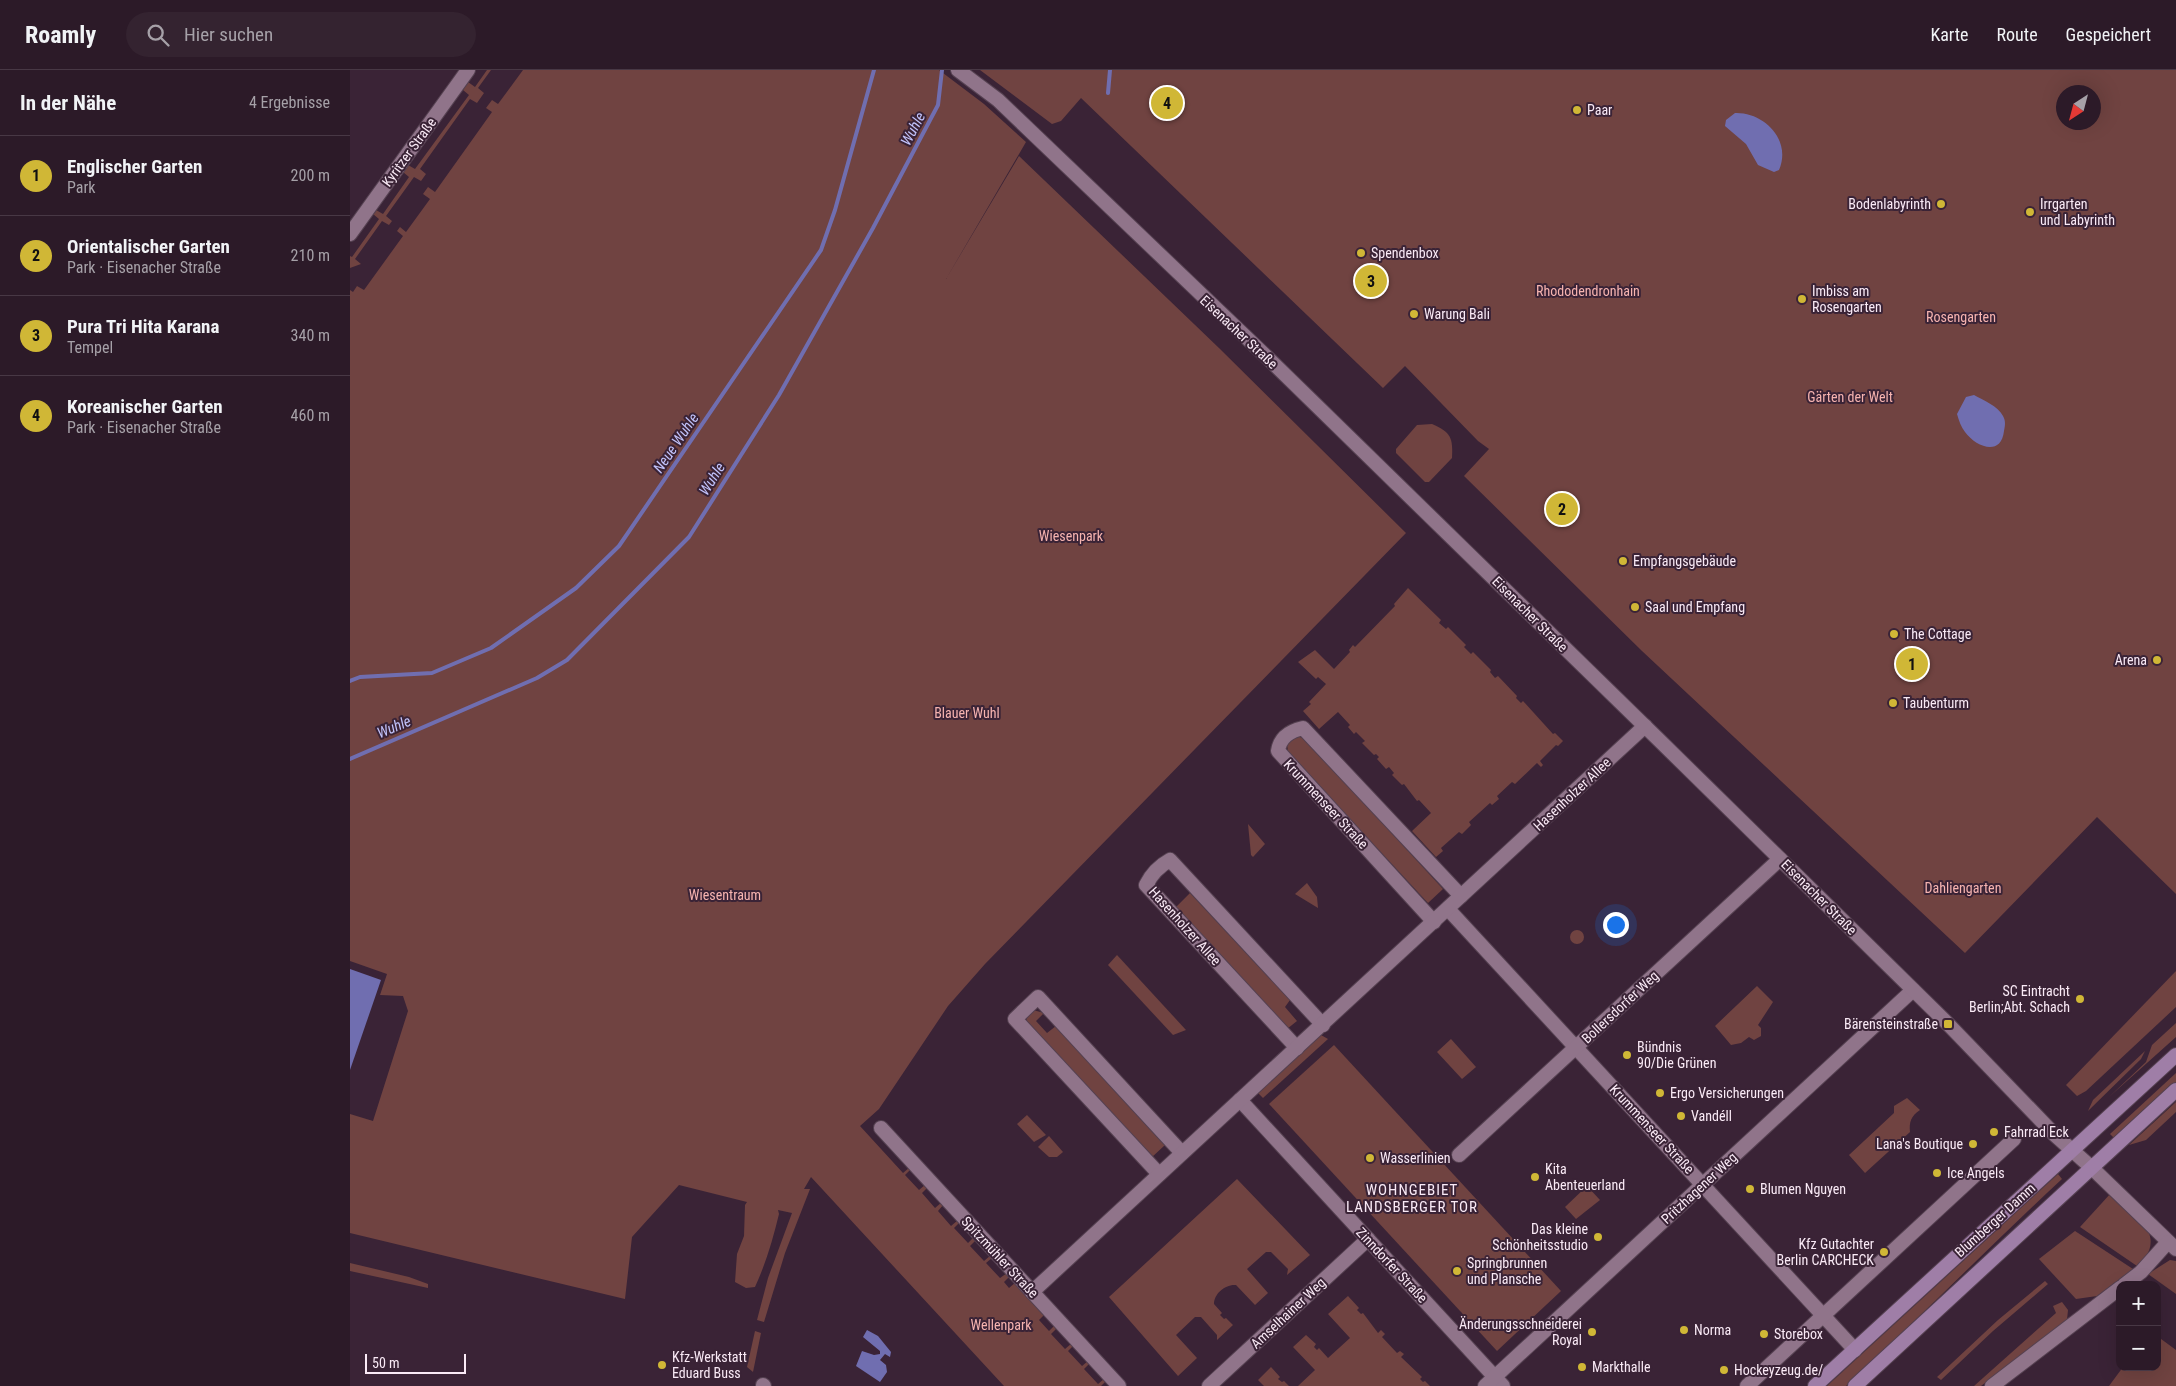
<!DOCTYPE html>
<html lang="de">
<head>
<meta charset="utf-8">
<style>
  body { margin:0; font-family:"Roboto Condensed",sans-serif; background:#342330; color:#f1f3f6 }
  .controls { position:absolute; right:15px; bottom:15px; display:grid; overflow:hidden; border-radius:10px; box-shadow:0 5px 20px #0002 }
  .controls button { width:45px; height:45px; display:grid; place-items:center; padding:0; border:0; border-bottom:1px solid #483845; background:#2c1a28; color:#f1f3f6; font:25px sans-serif }
  .compass { position:absolute; left:1706px; top:15px; width:45px; height:45px; border-radius:50%; background:#2c1a28; box-shadow:0 5px 20px #0002; rotate:216deg }
  .scale { position:absolute; left:15px; bottom:12px; width:101px; box-sizing:border-box; padding-left:5px; border:2px solid #faeaf6; border-top:0; font-size:14px; line-height:18px; white-space:nowrap; color:#faeaf6; -webkit-text-stroke:4px #3a2336; paint-order:stroke }
  .you { position:absolute; left:1265px; top:854px; width:18px; height:18px; margin:-12px; border:4px solid #fff; border-radius:50%; background:#1a73e8; box-shadow:0 0 0 8px #1a73e833 }
  .badge { display:grid; place-items:center; width:32px; height:32px; border-radius:50%; background:#d0b736; color:#111; font-size:16px; font-weight:700 }
  .pin { position:absolute; translate:-50% -50%; border:2px solid #fff; box-shadow:0 1px 5px #0006 }
  .list { margin:0; padding:0; list-style:none }
  h2 { display:flex; justify-content:space-between; align-items:center; height:65px; margin:0; padding:0 20px; font-size:21px }
  h2 small { font-size:16px; font-weight:400; color:#a6a1a8 }
  .list li { display:grid; grid-template-columns:32px 1fr auto; gap:15px; align-items:center; box-sizing:border-box; height:80px; padding:0 20px; border-top:1px solid #483845 }
  .list b { display:block; font-size:19px; white-space:nowrap }
  .list p { margin:0; font-size:16px; white-space:nowrap; color:#a6a1a8 }
  .list em { font-size:16px; font-style:normal; color:#a6a1a8 }
  .icon { flex:none; width:28px; height:28px; fill:none; stroke:currentColor; stroke-width:2; stroke-linecap:round; stroke-linejoin:round }
  .map { position:relative; flex:none; width:1826px; height:1316px; overflow:hidden }
  header { display:flex; align-items:center; gap:30px; box-sizing:border-box; height:70px; padding:0 25px; background:#2c1a28; border-bottom:1px solid #483845 }
  header strong { font-size:24px }
  nav { display:flex; gap:28px; margin-inline-start:auto; font-size:18px }
  .search { width:350px; height:45px; background:#342330; display:flex; align-items:center; gap:12px; box-sizing:border-box; padding:0 18px; border-radius:28px; color:#a6a1a8; font-size:19px }
  main { display:flex }
  aside { flex:1; background:#2c1a28 }
  .map>svg:first-child { display:block }
  .green { fill:#704341; fill-rule:evenodd }
  .water { fill:#706eb0 }
  .lines { fill:none; stroke-linecap:round; stroke-linejoin:round }
  .stream { stroke:#706eb0; stroke-width:4 }
  .minor-casing { stroke:#554151; stroke-width:16 }
  .tertiary-casing { stroke:#554151; stroke-width:16 }
  .secondary-casing { stroke:#554151; stroke-width:16 }
  .minor { stroke:#90748a; stroke-width:14 }
  .tertiary { stroke:#90748a; stroke-width:14 }
  .secondary { stroke:#9f7ea7; stroke-width:14 }
  .poi-dot { fill:#d0b736; stroke:#3a2336; stroke-width:2 }
  .labels { text-anchor:middle; dominant-baseline:central; stroke-width:4; stroke-linejoin:round; paint-order:stroke }
  .poi-label { font-size:14px; fill:#faeaf6; stroke:#3a2336; text-anchor:start }
  .street-label { font-size:14px; fill:#faeaf6; stroke:#3a2336 }
  .park-label { font-size:14px; fill:#f7b4b0; stroke:#3a2336 }
  .water-label { font-size:15px; font-style:italic; fill:#c2c3fb; stroke:#3a2336 }
  .neighbourhood-label { font-size:15px; letter-spacing:1px; fill:#faeaf6; stroke:#3a2336 }
</style>
</head>
<body>
<header>
<strong>Roamly</strong>
<div class="search"><svg class="icon" aria-label="search" viewBox="0 0 24 24"><circle cx="10" cy="10" r="6"/><path d="M15 15l6 6"/></svg>Hier suchen</div>
<nav><a>Karte</a><a>Route</a><a>Gespeichert</a></nav>
</header>
<main>
<aside>
<h2>In der Nähe<small>4 Ergebnisse</small></h2>
<ul class="list">
<li><span class="badge">1</span><div><b>Englischer Garten</b><p>Park</p></div><em>200 m</em></li>
<li><span class="badge">2</span><div><b>Orientalischer Garten</b><p>Park · Eisenacher Straße</p></div><em>210 m</em></li>
<li><span class="badge">3</span><div><b>Pura Tri Hita Karana</b><p>Tempel</p></div><em>340 m</em></li>
<li><span class="badge">4</span><div><b>Koreanischer Garten</b><p>Park · Eisenacher Straße</p></div><em>460 m</em></li>
</ul>
</aside>
<div class="map">
<svg width="1826" height="1316" viewBox="0 0 1826 1316">
  <rect width="100%" height="100%" fill="#3a2336"/>
  <g class="green">
    <path d="M137,0H141L128,18L134,23L127,33L120,29L70,99L76,104L71,111L64,107L36,146L42,151L39,155L32,151L5,189L11,194L0,198V186L2,187L29,149L23,144L26,140L33,144L59,107L53,102L58,95L65,99L119,25L113,20L118,12L125,17Z"/>
    <path d="M173,0H589L634,34L676,72L596,209L669,86L869,278L1056,463L635,894L598,936L529,1039L510,1056L553,1103L560,1097L561,1099L555,1105L569,1120L576,1114L578,1117L572,1123L585,1138L592,1132L594,1134L588,1141L601,1156L608,1150L610,1152L604,1158L618,1173L624,1167L626,1170L620,1176L634,1191L641,1185L643,1187L636,1193L650,1208L657,1203L660,1206L654,1212L659,1218L666,1212L695,1244L689,1250L699,1261L705,1255L707,1258L701,1264L715,1279L722,1273L724,1275L718,1281L732,1296L738,1291L740,1293L734,1299L748,1314L754,1309L756,1311L751,1316H654L461,1107L454,1119H460L435,1183L414,1252L407,1250L418,1208L442,1143L428,1140L429,1144C423,1169 416,1193 405,1217L396,1218L385,1212L387,1184L394,1166L395,1135L397,1132L329,1115L282,1167L275,1229L0,1163V1044L23,1051L58,941L53,926L30,925L37,904L0,891V220L3,222L7,216L14,220L53,166L47,161L50,157L56,162L80,129L73,124L78,117L85,122L142,42L136,38L142,30L148,34Z"/>
    <path d="M630,0H1826V824L1747,747L1615,883L1292,581L1114,406L1139,379L1128,371L1055,296L1033,318L731,28L711,51L702,54ZM1714,22H1744V52H1714Z"/>
    <path d="M1082,354C1101,362 1103,368 1102,388L1079,412H1075L1046,383V379L1067,355Z"/>
    <path d="M1058,518L1091,550L1089,553L1096,559L1098,557L1116,575L1114,577L1121,584L1123,582L1141,600L1140,602L1145,608L1148,606L1167,626L1166,628L1171,633L1173,631L1203,664L1205,663L1213,671L1208,676L1206,675L1190,691L1193,695L1191,697L1187,693L1165,714L1162,712L1147,726L1149,729L1142,735L1140,733L1119,752L1121,755L1112,764L1109,762L1091,778L1093,781L1086,787L1062,761L1081,743L1069,730L1067,731L1054,714L1052,715L1042,705L1044,703L1039,697L1036,699L1027,689L1029,687L1026,684L1024,685L1012,673L1015,671L1006,662L1004,664L998,657L1000,655L988,642L969,659L953,641L961,634L959,632L976,614L968,607L966,609L948,592L965,580L984,599L1000,582L999,580L1003,575L1005,577L1045,536L1044,534Z"/>
    <path d="M948,666L956,670L1093,819L1078,833L938,682L937,674Z"/>
    <path d="M898,754L915,774L903,787L901,785Z"/>
    <path d="M957,813L967,827L968,838L945,824Z"/>
    <path d="M840,823L940,930L935,937L947,951L937,959L826,837Z"/>
    <circle cx="1227" cy="867" r="7"/>
    <path d="M767,885L836,960L823,965L758,895Z"/>
    <path d="M1826,901V937L1736,1021L1727,1026L1716,1015Z"/>
    <path d="M1407,916L1423,932L1408,955L1411,958V966L1404,970L1399,967L1391,973L1381,975L1365,956Z"/>
    <path d="M683,940L694,943L686,951L697,963L706,956L815,1075L801,1088L676,952L677,947Z"/>
    <path d="M1826,953V967L1759,1027L1796,992L1802,975Z"/>
    <path d="M971,965L978,969L913,1028L908,1023Z"/>
    <path d="M1101,969L1126,997L1112,1009L1087,982Z"/>
    <path d="M984,975L1211,1221L1147,1281L919,1034Z"/>
    <path d="M1795,981L1791,989L1738,1041L1743,1030Z"/>
    <path d="M1826,1003V1012L1765,1069L1760,1064Z"/>
    <path d="M1557,1028L1570,1040C1561,1046 1559,1052 1560,1062L1515,1103L1499,1085L1544,1043V1036Z"/>
    <path d="M1826,1032V1042L1796,1070L1779,1075Z"/>
    <path d="M677,1045L696,1065L684,1072L667,1054Z"/>
    <path d="M699,1066L713,1082L707,1087H699L688,1077Z"/>
    <path d="M1708,1104L1712,1109C1639,1177 1569,1248 1496,1316H1477Z"/>
    <path d="M887,1109L960,1185L937,1205L938,1199L921,1182H916L897,1199L918,1223L905,1235L886,1215C875,1214 864,1224 864,1234L872,1243L870,1245L874,1249L876,1248L883,1255L867,1270V1265L851,1247H845L826,1265L847,1288L828,1306L759,1227Z"/>
    <path d="M1237,1116L1250,1130L1226,1149L1215,1137Z"/>
    <path d="M1761,1123L1797,1159C1805,1173 1799,1186 1787,1196L1730,1157Z"/>
    <path d="M1725,1161L1783,1199L1747,1226L1726,1229L1689,1189Z"/>
    <path d="M1820,1190L1826,1191V1224L1798,1204Z"/>
    <path d="M0,1193L59,1207L78,1214V1218L0,1201Z"/>
    <path d="M1695,1211L1698,1214L1643,1261L1591,1310L1587,1307L1648,1250Z"/>
    <path d="M998,1226L1009,1238L1007,1240L1011,1244L1013,1243L1028,1263L1031,1260L1035,1264L1032,1267L1047,1283L1050,1281L1054,1284L1051,1287L1072,1307L1070,1309L1073,1312L1075,1311L1080,1316H948L965,1300L943,1277L956,1265L966,1274L964,1277L967,1280L969,1278L978,1288L1000,1268L978,1244Z"/>
    <path d="M1712,1232L1718,1240L1717,1250L1631,1316H1624L1706,1243L1703,1236Z"/>
    <path d="M405,1261L411,1263L403,1302L397,1297Z"/>
    <path d="M1807,1266L1826,1280V1316H1759L1773,1297H1807Z"/>
    <path d="M921,1297L930,1307L928,1309L932,1312L934,1311L939,1316H914L908,1310Z"/>
  </g>
  <g class="water">
    <path d="M1385,43C1414,42 1442,70 1429,100L1424,102L1408,95L1396,74L1375,56L1376,50Z"/>
    <path d="M1624,325C1633,330 1648,336 1653,346C1656,351 1655,356 1654,361C1651,387 1626,377 1615,362C1611,357 1609,351 1607,344L1616,327Z"/>
    <path d="M0,899L31,910L0,1000Z"/>
    <path d="M517,1260L528,1266L541,1282L540,1287L535,1284L530,1290L536,1295L537,1302L530,1312L506,1296L512,1281L524,1285L530,1284V1281L513,1267Z"/>
  </g>
  <g class="lines">
    <g class="stream">
      <path d="M758,23L760,0"/>
      <path d="M0,611L10,607L82,603L141,578L226,518L269,476L471,180L485,140L524,0"/>
      <path d="M0,689L187,608L217,590L339,467L429,325L523,158L588,35L592,0"/>
    </g>
    <defs>
      <g id="minor">
        <path d="M0,164L118,0"/>
        <path d="M1098,839L1505,1280"/>
        <path d="M1084,852L928,681C930,667 940,661 953,658L1111,826"/>
        <path d="M947,978L796,815C802,803 809,796 820,790L973,955"/>
        <path d="M890,1030L1153,1316"/>
        <path d="M531,1058L769,1316"/>
        <path d="M1109,1085L1430,789"/>
        <path d="M1742,1098L1826,1179"/>
        <path d="M809,1104L665,949L688,927L832,1083"/>
        <path d="M1774,1215L1791,1202L1818,1172"/>
        <path d="M682,1222L1295,656"/>
        <path d="M413,1315L414,1316"/>
        <path d="M859,1316L1018,1169"/>
        <path d="M1135,1316L1563,920"/>
        <path d="M1397,1316L1664,1069"/>
        <path d="M1642,1316L1770,1218"/>
      </g>
      <path id="tertiary" d="M608,0L648,30L923,293L1307,668L1598,954L1705,1065L1742,1098"/>
      <g id="secondary">
        <path d="M1465,1316L1826,985"/>
        <path d="M1505,1316L1826,1020"/>
      </g>
    </defs>
    <use href="#minor" class="minor-casing"/>
    <use href="#tertiary" class="tertiary-casing"/>
    <use href="#secondary" class="secondary-casing"/>
    <use href="#minor" class="minor"/>
    <use href="#tertiary" class="tertiary"/>
    <use href="#secondary" class="secondary"/>
  </g>
  <g class="poi-dot">
    <circle cx="1227" cy="40" r="5"/>
    <circle cx="1591" cy="134" r="5"/>
    <circle cx="1680" cy="142" r="5"/>
    <circle cx="1011" cy="183" r="5"/>
    <circle cx="1452" cy="229" r="5"/>
    <circle cx="1064" cy="244" r="5"/>
    <circle cx="1273" cy="491" r="5"/>
    <circle cx="1285" cy="537" r="5"/>
    <circle cx="1544" cy="564" r="5"/>
    <circle cx="1807" cy="590" r="5"/>
    <circle cx="1543" cy="633" r="5"/>
    <circle cx="1730" cy="929" r="5"/>
    <rect x="1593" y="949" width="10" height="10" rx="2.5"/>
    <circle cx="1277" cy="985" r="5"/>
    <circle cx="1310" cy="1023" r="5"/>
    <circle cx="1331" cy="1046" r="5"/>
    <circle cx="1644" cy="1062" r="5"/>
    <circle cx="1623" cy="1074" r="5"/>
    <circle cx="1020" cy="1088" r="5"/>
    <circle cx="1587" cy="1103" r="5"/>
    <circle cx="1185" cy="1107" r="5"/>
    <circle cx="1400" cy="1119" r="5"/>
    <circle cx="1248" cy="1167" r="5"/>
    <circle cx="1534" cy="1182" r="5"/>
    <circle cx="1107" cy="1201" r="5"/>
    <circle cx="1334" cy="1260" r="5"/>
    <circle cx="1242" cy="1262" r="5"/>
    <circle cx="1414" cy="1264" r="5"/>
    <circle cx="312" cy="1295" r="5"/>
    <circle cx="1232" cy="1297" r="5"/>
    <circle cx="1374" cy="1300" r="5"/>
  </g>
  <g class="labels">
    <g class="poi-label">
      <text x="1237" y="40">Paar</text>
      <text x="1581" y="134" text-anchor="end">Bodenlabyrinth</text>
      <text x="1690" y="134">Irrgarten<tspan x="1690" dy="16">und Labyrinth</tspan></text>
      <text x="1021" y="183">Spendenbox</text>
      <text x="1462" y="221">Imbiss am<tspan x="1462" dy="16">Rosengarten</tspan></text>
      <text x="1074" y="244">Warung Bali</text>
      <text x="1283" y="491">Empfangsgebäude</text>
      <text x="1295" y="537">Saal und Empfang</text>
      <text x="1554" y="564">The Cottage</text>
      <text x="1797" y="590" text-anchor="end">Arena</text>
      <text x="1553" y="633">Taubenturm</text>
      <text x="1720" y="921" text-anchor="end">SC Eintracht<tspan x="1720" dy="16">Berlin;Abt. Schach</tspan></text>
      <text x="1588" y="954" text-anchor="end">Bärensteinstraße</text>
      <text x="1287" y="977">Bündnis<tspan x="1287" dy="16">90/Die Grünen</tspan></text>
      <text x="1320" y="1023">Ergo Versicherungen</text>
      <text x="1341" y="1046">Vandéll</text>
      <text x="1654" y="1062">Fahrrad Eck</text>
      <text x="1613" y="1074" text-anchor="end">Lana's Boutique</text>
      <text x="1030" y="1088">Wasserlinien</text>
      <text x="1195" y="1099">Kita<tspan x="1195" dy="16">Abenteuerland</tspan></text>
      <text x="1597" y="1103">Ice Angels</text>
      <text x="1410" y="1119">Blumen Nguyen</text>
      <text x="1238" y="1159" text-anchor="end">Das kleine<tspan x="1238" dy="16">Schönheitsstudio</tspan></text>
      <text x="1524" y="1174" text-anchor="end">Kfz Gutachter<tspan x="1524" dy="16">Berlin CARCHECK</tspan></text>
      <text x="1117" y="1193">Springbrunnen<tspan x="1117" dy="16">und Plansche</tspan></text>
      <text x="1232" y="1254" text-anchor="end">Änderungsschneiderei<tspan x="1232" dy="16">Royal</tspan></text>
      <text x="1344" y="1260">Norma</text>
      <text x="1424" y="1264">Storebox</text>
      <text x="322" y="1287">Kfz-Werkstatt<tspan x="322" dy="16">Eduard Buss</tspan></text>
      <text x="1242" y="1297">Markthalle</text>
      <text x="1384" y="1300">Hockeyzeug.de/</text>
    </g>
    <g class="street-label">
      <text transform="translate(59 82) rotate(-54)">Kyritzer Straße</text>
      <text transform="translate(889 262) rotate(43)">Eisenacher Straße</text>
      <text transform="translate(1180 544) rotate(45)">Eisenacher Straße</text>
      <text transform="translate(1222 724) rotate(-43)">Hasenholzer Allee</text>
      <text transform="translate(976 734) rotate(47)">Krummenseer Straße</text>
      <text transform="translate(1469 827) rotate(45)">Eisenacher Straße</text>
      <text transform="translate(835 856) rotate(48)">Hasenholzer Allee</text>
      <text transform="translate(1270 937) rotate(-43)">Bollersdorfer Weg</text>
      <text transform="translate(1302 1059) rotate(47)">Krummenseer Straße</text>
      <text transform="translate(1349 1118) rotate(-43)">Pritzhagener Weg</text>
      <text transform="translate(1645 1150) rotate(-42)">Blumberger Damm</text>
      <text transform="translate(650 1187) rotate(47)">Spitzmühler Straße</text>
      <text transform="translate(1042 1195) rotate(47)">Zinndorfer Straße</text>
      <text transform="translate(938 1243) rotate(-43)">Amselhainer Weg</text>
    </g>
    <g class="park-label">
      <text x="1238" y="221">Rhododendronhain</text>
      <text x="1611" y="247">Rosengarten</text>
      <text x="1500" y="327">Gärten der Welt</text>
      <text x="721" y="466">Wiesenpark</text>
      <text x="617" y="643">Blauer Wuhl</text>
      <text x="1613" y="818">Dahliengarten</text>
      <text x="375" y="825">Wiesentraum</text>
      <text x="651" y="1255">Wellenpark</text>
    </g>
    <g class="water-label">
      <text transform="translate(563 59) rotate(-62)">Wuhle</text>
      <text transform="translate(326 373) rotate(-56)">Neue Wuhle</text>
      <text transform="translate(362 409) rotate(-58)">Wuhle</text>
      <text transform="translate(44 657) rotate(-23)">Wuhle</text>
    </g>
    <g class="neighbourhood-label">
      <text x="1062" y="1120">WOHNGEBIET<tspan x="1062" dy="17">LANDSBERGER TOR</tspan></text>
    </g>
  </g>
</svg>
<div class="controls">
<button>+</button>
<button>−</button>
</div>
<svg class="compass" viewBox="-18 -18 36 36"><path d="M0-13l5 13h-10z" fill="#e53935"/><path d="M0 13l5-13h-10z" fill="#a6a1a8"/></svg>
<div class="scale">50 m</div>
<div class="you"></div>
<div class="pin badge" style="left:1562px;top:594px">1</div>
<div class="pin badge" style="left:1212px;top:439px">2</div>
<div class="pin badge" style="left:1021px;top:211px">3</div>
<div class="pin badge" style="left:817px;top:33px">4</div>
</div>
</main>
</body>
</html>
